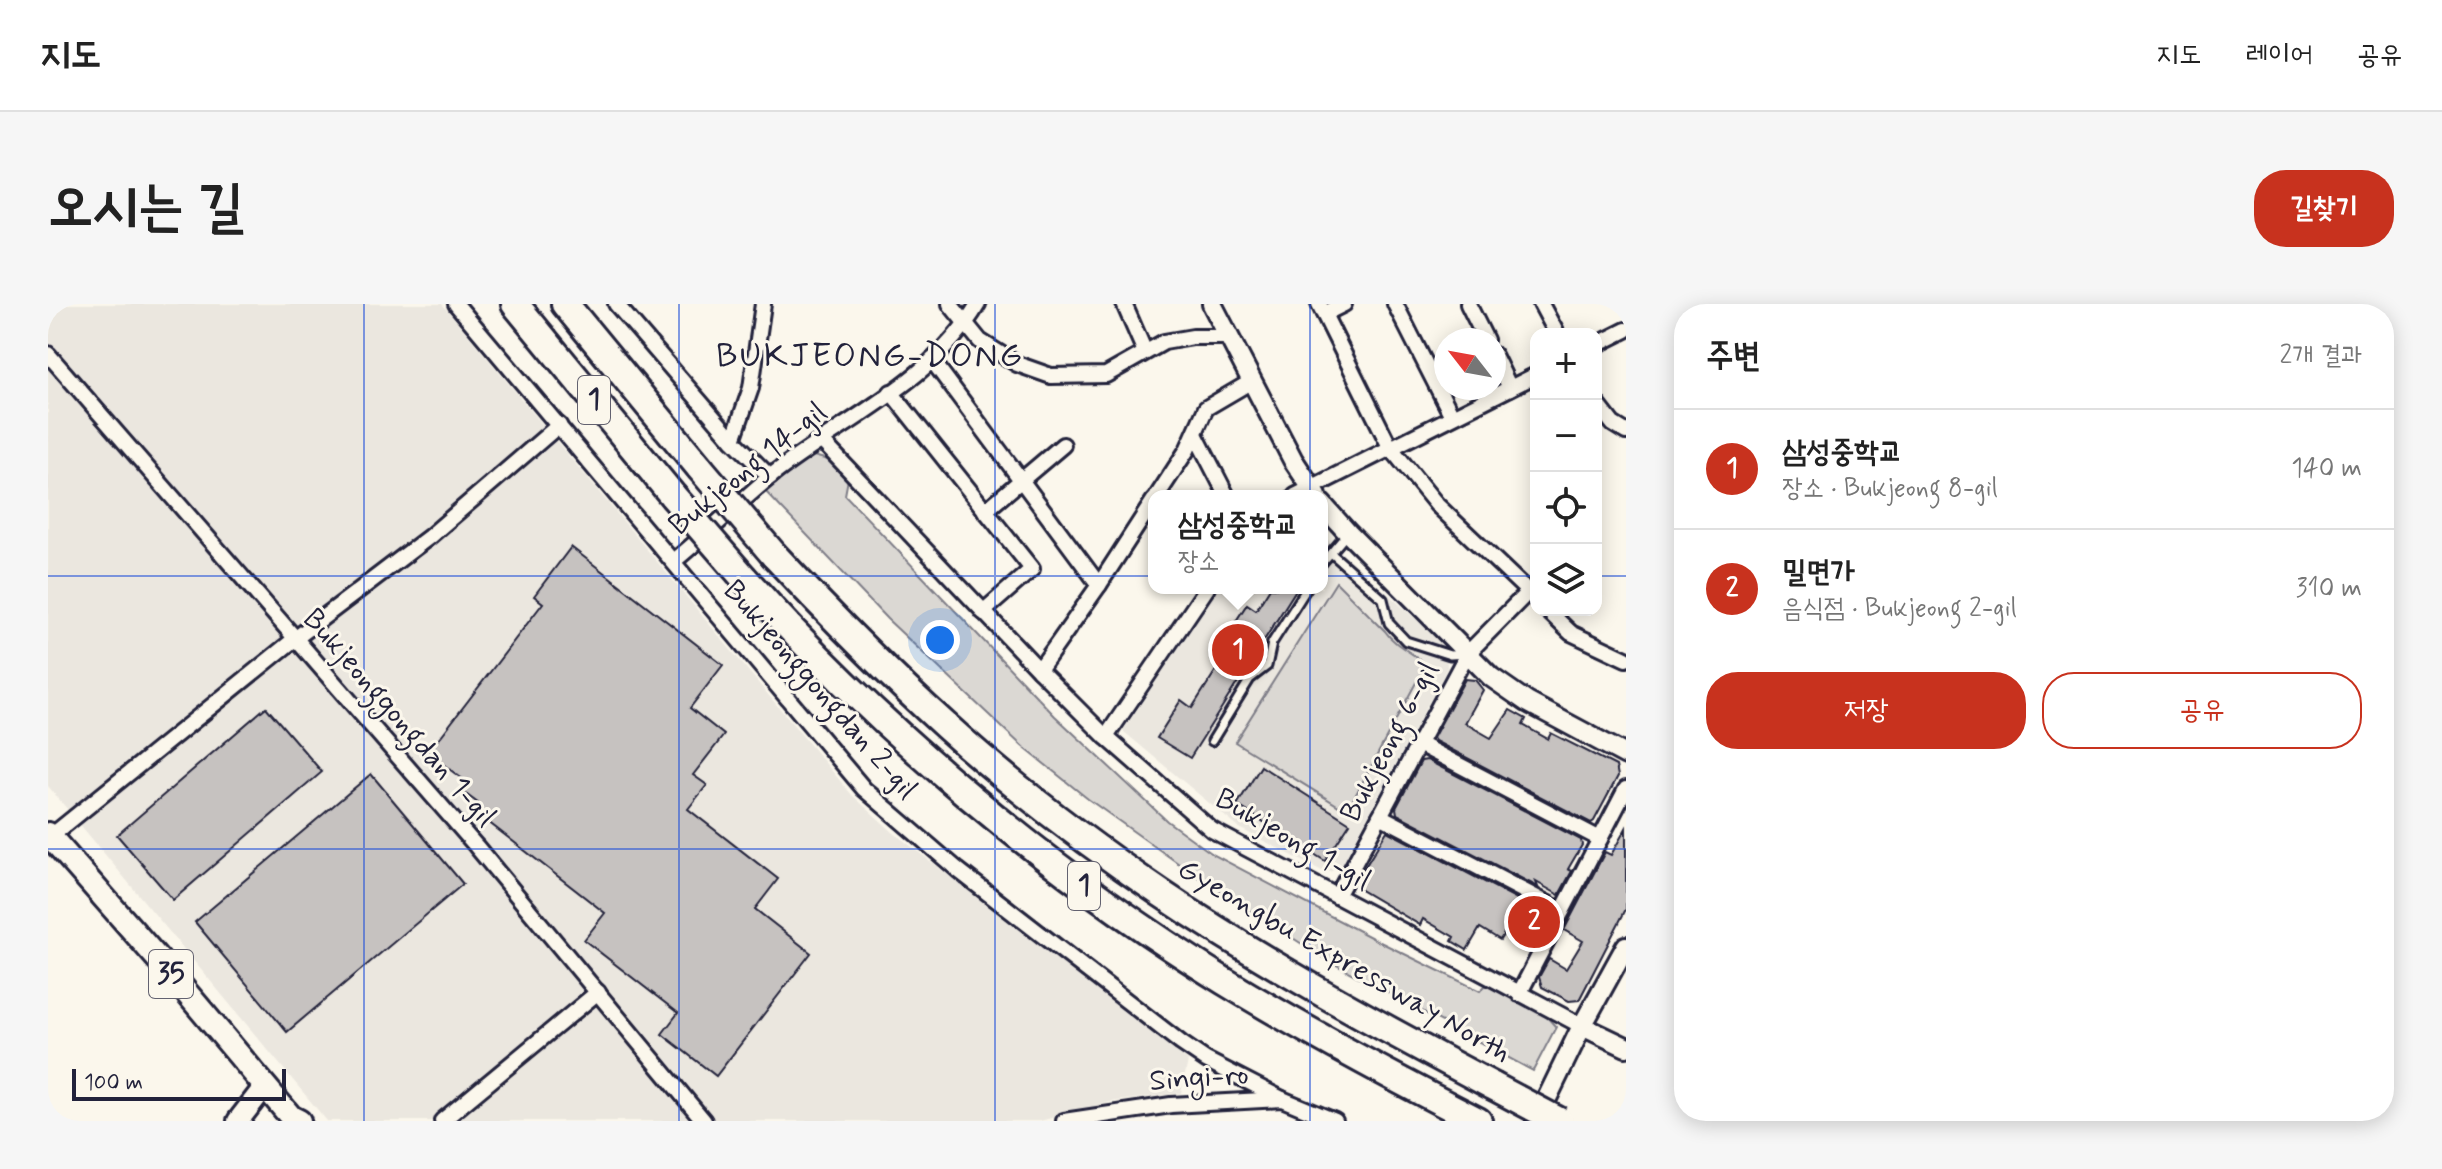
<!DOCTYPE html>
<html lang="ko">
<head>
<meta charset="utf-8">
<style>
  body { margin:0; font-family:Mynerve,"Poor Story",sans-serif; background:#f6f6f6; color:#222 }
  .controls { position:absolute; right:24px; top:24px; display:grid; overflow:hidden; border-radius:16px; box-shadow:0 4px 20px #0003 }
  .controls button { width:72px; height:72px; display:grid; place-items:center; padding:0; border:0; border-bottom:2px solid #e0e0e0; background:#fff; color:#222; font:40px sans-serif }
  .compass { position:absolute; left:1386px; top:24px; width:72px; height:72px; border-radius:50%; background:#fff; box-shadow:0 4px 20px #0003; rotate:301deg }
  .scale { position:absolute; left:24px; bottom:20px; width:214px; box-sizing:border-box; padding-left:8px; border:4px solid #22223b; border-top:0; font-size:22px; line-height:28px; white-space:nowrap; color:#22223b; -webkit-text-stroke:6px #fbf7ec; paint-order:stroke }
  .you { position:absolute; left:892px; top:336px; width:28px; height:28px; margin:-20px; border:6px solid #fff; border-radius:50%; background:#1a73e8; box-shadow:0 0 0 12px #1a73e833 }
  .badge { display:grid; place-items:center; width:52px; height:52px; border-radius:50%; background:#c8321e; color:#fff; font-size:26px; font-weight:700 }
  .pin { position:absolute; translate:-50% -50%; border:4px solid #fff; box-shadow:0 2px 8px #0006 }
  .popup { position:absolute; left:1100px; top:186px; width:180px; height:104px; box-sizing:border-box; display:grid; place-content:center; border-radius:16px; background:#fff; filter:drop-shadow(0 2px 6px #0005); font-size:26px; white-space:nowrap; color:#767676 }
  .popup b { font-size:30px; color:#222 }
  .popup::after { content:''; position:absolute; left:50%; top:100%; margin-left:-16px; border:16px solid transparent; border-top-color:#fff }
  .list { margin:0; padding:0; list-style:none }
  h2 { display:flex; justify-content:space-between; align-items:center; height:104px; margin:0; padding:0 32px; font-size:34px }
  h2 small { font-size:26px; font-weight:400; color:#767676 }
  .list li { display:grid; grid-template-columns:52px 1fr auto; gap:24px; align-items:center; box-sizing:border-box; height:120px; padding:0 32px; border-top:2px solid #e0e0e0 }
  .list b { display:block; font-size:30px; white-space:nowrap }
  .list p { margin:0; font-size:26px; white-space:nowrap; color:#767676 }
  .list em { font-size:26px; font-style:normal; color:#767676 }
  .actions { display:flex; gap:16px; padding:24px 32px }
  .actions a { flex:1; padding:18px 0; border:2px solid #c8321e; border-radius:32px; text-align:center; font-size:28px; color:#c8321e }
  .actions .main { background:#c8321e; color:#fff }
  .icon { flex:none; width:44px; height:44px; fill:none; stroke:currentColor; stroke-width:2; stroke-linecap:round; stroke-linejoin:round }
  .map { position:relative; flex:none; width:1578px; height:817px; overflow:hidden; border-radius:32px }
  header { display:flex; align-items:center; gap:48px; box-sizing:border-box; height:112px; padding:0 40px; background:#fff; border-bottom:2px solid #e0e0e0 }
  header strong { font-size:38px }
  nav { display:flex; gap:44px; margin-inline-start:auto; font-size:28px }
  .intro { display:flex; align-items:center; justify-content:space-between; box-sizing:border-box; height:192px; padding:0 48px }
  h1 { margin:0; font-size:56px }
  .button { padding:20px 36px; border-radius:32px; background:#c8321e; color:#fff; font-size:28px; font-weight:700 }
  main { display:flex; gap:48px; padding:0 48px }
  aside { flex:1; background:#fff; border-radius:32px; box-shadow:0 4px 20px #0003 }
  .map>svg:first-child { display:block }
  .built { fill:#ebe7df }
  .green { fill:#dbd8d3; stroke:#7e7d87; stroke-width:2 }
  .building { fill:#c6c2c0; stroke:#22223b; stroke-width:2 }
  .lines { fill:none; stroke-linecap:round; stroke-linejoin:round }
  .service-casing { stroke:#22223b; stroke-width:13 }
  .minor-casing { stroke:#22223b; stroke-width:20 }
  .tertiary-casing { stroke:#22223b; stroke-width:24 }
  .secondary-casing { stroke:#22223b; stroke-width:26 }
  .primary-casing { stroke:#22223b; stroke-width:28 }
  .motorway-casing { stroke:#22223b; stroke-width:32 }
  .service { stroke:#fbf7ec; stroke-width:7 }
  .minor { stroke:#fbf7ec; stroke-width:14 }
  .tertiary { stroke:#fbf7ec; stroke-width:18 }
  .secondary { stroke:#fbf7ec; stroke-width:20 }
  .primary { stroke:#fbf7ec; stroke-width:22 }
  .motorway { stroke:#fbf7ec; stroke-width:26 }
  .motorway-bridge-casing { stroke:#22223b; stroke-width:32; stroke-linecap:butt }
  .motorway-bridge { stroke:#fbf7ec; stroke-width:26 }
  .grid { fill:none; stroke:#1d4ed8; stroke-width:2; stroke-opacity:0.55 }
  .labels { text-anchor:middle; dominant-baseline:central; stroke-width:6; stroke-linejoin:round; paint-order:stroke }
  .shield { fill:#fbf7ec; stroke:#636270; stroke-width:2 }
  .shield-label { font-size:28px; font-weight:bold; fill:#22223b }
  .street-label { font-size:30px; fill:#22223b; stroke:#fbf7ec }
  .quarter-label { font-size:34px; letter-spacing:2px; fill:#22223b; stroke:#fbf7ec }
</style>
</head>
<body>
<header>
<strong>지도</strong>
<nav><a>지도</a><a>레이어</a><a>공유</a></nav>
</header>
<div class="intro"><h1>오시는 길</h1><a class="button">길찾기</a></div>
<main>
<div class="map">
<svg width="1578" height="817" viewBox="0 0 1578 817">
  <rect width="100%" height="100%" fill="#fbf7ec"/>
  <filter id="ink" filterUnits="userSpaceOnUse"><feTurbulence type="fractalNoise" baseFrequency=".0125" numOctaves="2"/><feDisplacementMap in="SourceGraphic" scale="16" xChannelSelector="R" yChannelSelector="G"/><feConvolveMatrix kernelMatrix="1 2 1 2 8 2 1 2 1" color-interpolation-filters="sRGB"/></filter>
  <g filter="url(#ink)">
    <g class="built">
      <path d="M0,0H394L804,491L846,529L1140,757L1133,789L1063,798L992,817H279L0,482Z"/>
      <path d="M1274,231L1398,342L1399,364L1292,564L1278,569L1191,524L1075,427L1170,284H1274Z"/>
    </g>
    <g class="green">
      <path d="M762,151L780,156L800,175L797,191L1007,412L1119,517L1166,551L1330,637L1432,687L1439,680L1498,712L1508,723L1485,767L1279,656L1148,572L1040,495L974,442L839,315L718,188Z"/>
      <path d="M1288,278L1337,327C1346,341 1365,349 1378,360L1299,507L1187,438Z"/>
    </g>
    <g class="building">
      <path d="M523,243L675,361L642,404L676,431L645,471L659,481L640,505L730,575L707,605L763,649L668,772L614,730L630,709L536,636L557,609L426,507L431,500L415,488L421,480L380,449L495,299L486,292Z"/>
      <path d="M1222,284H1249L1142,454L1109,434L1133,396L1144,404L1172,360L1164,355L1176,336L1178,326L1186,320L1199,300L1208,306Z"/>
      <path d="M1417,375L1427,376L1435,386L1417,419L1443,434L1462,406L1478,415L1475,421L1500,435L1503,429L1568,462L1570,472L1546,517L1543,519L1387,437L1385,434Z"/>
      <path d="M218,403L274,468L125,596L69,531Z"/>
      <path d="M1379,456L1533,536L1534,541L1520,565L1524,567L1511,591L1488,578L1490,583L1349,510L1348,504L1373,457Z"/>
      <path d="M1213,462L1302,519L1277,557L1189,501Z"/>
      <path d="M323,470L415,580L239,728L147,618Z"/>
      <path d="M1578,524V605L1531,696L1521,697L1494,683L1491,673L1501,655L1518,665L1535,637L1516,626L1557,548L1563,551Z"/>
      <path d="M1339,527L1496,609L1498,615L1485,637L1460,623L1452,636L1432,624L1419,646L1404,637L1406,633L1375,615L1372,621L1311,585L1309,576Z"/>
    </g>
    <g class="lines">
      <defs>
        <g id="service">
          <path d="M1283,249L1335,295L1341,319L1358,337L1402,351L1417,350"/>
          <path d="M1274,259L1298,231"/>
          <path d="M1164,437L1202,375L1219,362L1224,339L1259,284"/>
        </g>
        <g id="minor">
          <path d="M408,0L816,485L910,566L1133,739L1158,756L1234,795"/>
          <path d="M568,0L685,136L722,173"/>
          <path d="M902,0L932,37L969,60L1003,72L1058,71L1116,38L1145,33H1181"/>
          <path d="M1076,0L1097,48"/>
          <path d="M1271,0L1342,143L1389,201L1488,295"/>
          <path d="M1347,0L1404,112"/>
          <path d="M1420,0L1438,36"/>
          <path d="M1493,0L1509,30"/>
          <path d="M1276,10L1296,0"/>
          <path d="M1548,41L1578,26"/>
          <path d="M0,50L428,542L656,817"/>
          <path d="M1446,51L1462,84"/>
          <path d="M884,56L1051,281"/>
          <path d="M843,88L984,265L935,308"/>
          <path d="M1548,98L1565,120L1578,128"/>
          <path d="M1147,130L1179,192"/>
          <path d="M685,136L703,84L715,0"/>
          <path d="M773,136L991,366L1058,433L1164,526L1534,722"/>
          <path d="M1109,192L1139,146L1158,104L1204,77"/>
          <path d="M1247,192L1488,71"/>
          <path d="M937,207L1015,141"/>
          <path d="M626,257C659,230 690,199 723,172C793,117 884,79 930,0"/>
          <path d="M1499,306L1523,329L1578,355"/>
          <path d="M991,366L1051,281L1106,196"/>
          <path d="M1058,433L1159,284"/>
          <path d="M1371,440L1552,535"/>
          <path d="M1332,512L1514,607"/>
          <path d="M2,533L248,334L381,233L511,121"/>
          <path d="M1289,592L1419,350L1480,288"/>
          <path d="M1471,690L1578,485"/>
          <path d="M394,817L550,688"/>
          <path d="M1016,817L1123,801L1234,795L1287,817"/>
        </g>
        <g id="tertiary">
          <path d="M1164,0L1245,156L1269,192"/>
          <path d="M1274,200L1300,229L1443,373L1479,398L1578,451"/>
          <path d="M1534,722L1578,743"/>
          <path d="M1488,817L1534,722L1578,642"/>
        </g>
        <path id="secondary" d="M190,817L217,782"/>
        <path id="primary" d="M0,530L117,663L243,813L251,817"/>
        <g id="motorway">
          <path d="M467,0L625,192"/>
          <path d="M517,0L652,164"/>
          <path d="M726,251C781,310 838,368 898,422C965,483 1039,539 1114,590C1219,661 1332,722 1445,782"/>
          <path d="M696,274C832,427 1002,569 1176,677C1258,727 1344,773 1430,817"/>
        </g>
      </defs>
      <use href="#service" class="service-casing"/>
      <use href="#minor" class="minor-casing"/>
      <use href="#tertiary" class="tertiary-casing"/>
      <use href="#secondary" class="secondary-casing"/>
      <use href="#primary" class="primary-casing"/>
      <use href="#motorway" class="motorway-casing"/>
      <use href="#service" class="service"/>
      <use href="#minor" class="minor"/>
      <use href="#tertiary" class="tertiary"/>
      <use href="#secondary" class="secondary"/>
      <use href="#primary" class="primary"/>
      <use href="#motorway" class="motorway"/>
      <defs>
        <g id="motorway-bridge">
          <path d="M652,164L726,251"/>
          <path d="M625,192L696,274"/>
          <path d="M1445,782L1511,817"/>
        </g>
      </defs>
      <use href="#motorway-bridge" class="motorway-bridge-casing"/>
      <use href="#motorway-bridge" class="motorway-bridge"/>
    </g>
  </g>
  <path class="grid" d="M316,0V817M631,0V817M947,0V817M1262,0V817M0,272H1488M1548,272H1578M0,545H1578"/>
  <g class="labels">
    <g class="shield">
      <rect x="530" y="72" width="32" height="48" rx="6"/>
      <rect x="1020" y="558" width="32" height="48" rx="6"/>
      <rect x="101" y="646" width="44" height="48" rx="6"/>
    </g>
    <g class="shield-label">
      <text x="546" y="96">1</text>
      <text x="1036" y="582">1</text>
      <text x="123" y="670">35</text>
    </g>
    <g class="street-label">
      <text transform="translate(700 165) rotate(-39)">Bukjeong 14-gil</text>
      <text transform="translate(772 386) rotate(49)">Bukjeonggongdan 2-gil</text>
      <text transform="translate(351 414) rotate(49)">Bukjeonggongdan 1-gil</text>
      <text transform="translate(1342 438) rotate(-62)">Bukjeong 6-gil</text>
      <text transform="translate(1245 536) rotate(30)">Bukjeong 1-gil</text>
      <text transform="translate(1296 657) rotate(30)">Gyeongbu Expressway North</text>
      <text transform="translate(1151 774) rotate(-4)">Singi-ro</text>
    </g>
    <g class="quarter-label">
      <text x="822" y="52">BUKJEONG-DONG</text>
    </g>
  </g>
</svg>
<div class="controls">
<button>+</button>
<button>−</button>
<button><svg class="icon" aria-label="locate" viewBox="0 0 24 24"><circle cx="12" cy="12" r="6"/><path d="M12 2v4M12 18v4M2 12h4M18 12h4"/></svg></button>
<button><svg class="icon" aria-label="layers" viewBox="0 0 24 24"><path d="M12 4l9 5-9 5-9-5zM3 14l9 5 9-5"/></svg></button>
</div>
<svg class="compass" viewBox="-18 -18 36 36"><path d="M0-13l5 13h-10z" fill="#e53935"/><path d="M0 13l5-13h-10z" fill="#767676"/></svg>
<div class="scale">100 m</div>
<div class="you"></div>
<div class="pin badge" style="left:1190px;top:346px">1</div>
<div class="popup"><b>삼성중학교</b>장소</div>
<div class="pin badge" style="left:1486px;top:618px">2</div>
</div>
<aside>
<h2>주변<small>2개 결과</small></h2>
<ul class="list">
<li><span class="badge">1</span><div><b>삼성중학교</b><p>장소 · Bukjeong 8-gil</p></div><em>140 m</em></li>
<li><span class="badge">2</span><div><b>밀면가</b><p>음식점 · Bukjeong 2-gil</p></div><em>310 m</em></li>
</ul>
<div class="actions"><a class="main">저장</a><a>공유</a></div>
</aside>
</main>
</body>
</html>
